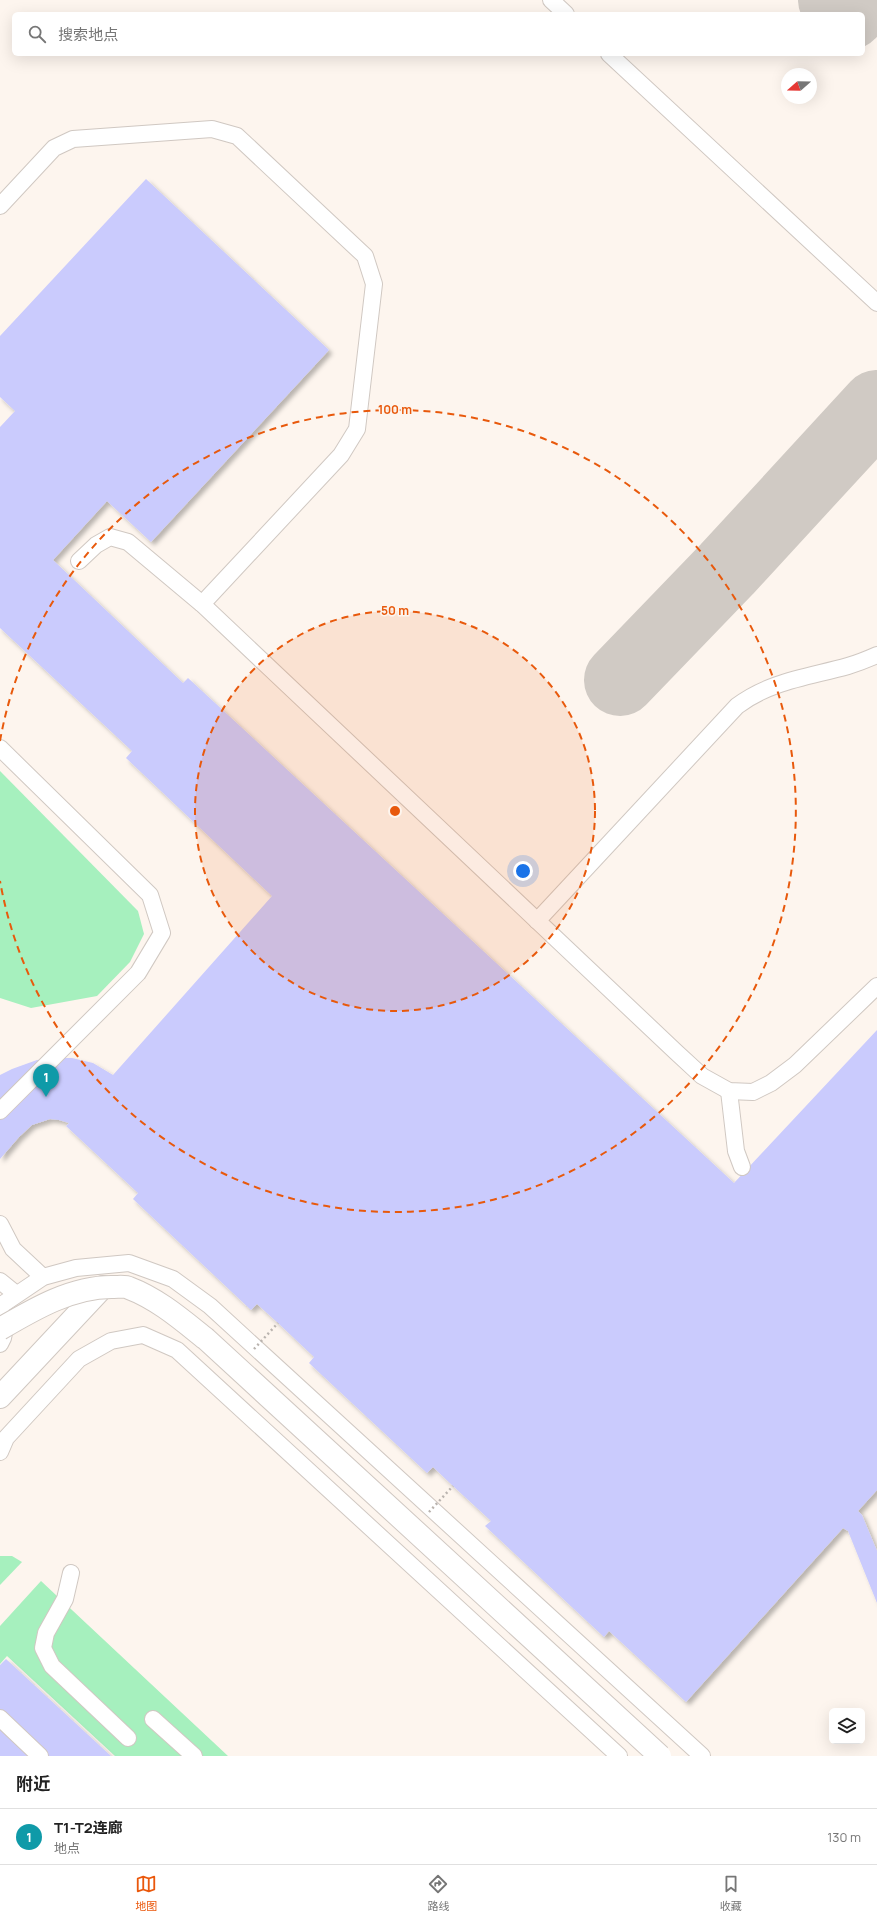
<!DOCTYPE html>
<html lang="zh">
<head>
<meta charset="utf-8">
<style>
  body { margin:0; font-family:Manrope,"Noto Sans SC",sans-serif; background:#f6f6f6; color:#222 }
  .controls { position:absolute; right:12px; bottom:12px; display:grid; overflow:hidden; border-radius:6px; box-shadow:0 4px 16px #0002 }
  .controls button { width:36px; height:36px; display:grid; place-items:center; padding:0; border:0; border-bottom:1px solid #e0e0e0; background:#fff; color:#222; font:20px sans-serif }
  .compass { position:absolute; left:781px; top:68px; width:36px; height:36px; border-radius:50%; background:#fff; box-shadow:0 4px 16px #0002; rotate:250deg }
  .you { position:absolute; left:523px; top:871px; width:14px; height:14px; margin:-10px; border:3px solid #fff; border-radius:50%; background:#1a73e8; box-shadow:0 0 0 6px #1a73e833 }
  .badge { display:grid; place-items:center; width:26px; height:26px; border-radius:50%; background:#ea580c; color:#fff; font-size:13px; font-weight:700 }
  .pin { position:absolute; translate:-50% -33px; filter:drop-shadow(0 1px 2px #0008) }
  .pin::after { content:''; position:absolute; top:21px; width:14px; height:12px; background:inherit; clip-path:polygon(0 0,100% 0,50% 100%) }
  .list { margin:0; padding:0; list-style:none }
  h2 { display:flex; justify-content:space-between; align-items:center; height:52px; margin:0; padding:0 16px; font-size:17px }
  h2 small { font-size:13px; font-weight:400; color:#767676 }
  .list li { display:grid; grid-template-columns:26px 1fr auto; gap:12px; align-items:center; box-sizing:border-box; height:56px; padding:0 16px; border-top:1px solid #e0e0e0 }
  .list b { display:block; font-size:15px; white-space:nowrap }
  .list p { margin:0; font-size:13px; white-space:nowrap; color:#767676 }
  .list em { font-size:13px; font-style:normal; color:#767676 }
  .icon { flex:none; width:22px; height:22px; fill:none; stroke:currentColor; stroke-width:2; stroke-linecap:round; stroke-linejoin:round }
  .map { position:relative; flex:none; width:877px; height:1756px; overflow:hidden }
  .search { position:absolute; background:#fff; box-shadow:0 4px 16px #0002; left:12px; right:12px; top:12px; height:44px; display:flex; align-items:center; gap:10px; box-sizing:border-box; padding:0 14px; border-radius:6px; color:#767676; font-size:15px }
  .sheet { height:108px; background:#fff }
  nav { display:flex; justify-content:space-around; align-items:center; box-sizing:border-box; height:56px; border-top:1px solid #e0e0e0; background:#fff; font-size:11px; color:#767676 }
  nav a { display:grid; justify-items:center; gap:2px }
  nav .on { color:#ea580c }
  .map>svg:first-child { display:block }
  .green { fill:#a6f0be }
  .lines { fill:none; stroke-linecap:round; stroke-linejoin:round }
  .taxiway { stroke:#d0cac4; stroke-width:72 }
  .building { fill:#cacbfd; filter:url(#shadow) }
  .service-casing { stroke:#d0c8c2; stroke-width:18 }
  .secondary-casing { stroke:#d0c8c2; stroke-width:24 }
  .service { stroke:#fff; stroke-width:16 }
  .secondary { stroke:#fff; stroke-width:22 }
  .secondary-bridge-casing { stroke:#d0c8c2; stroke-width:24; stroke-linecap:butt }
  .path-bridge { stroke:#bab4af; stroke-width:2.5; stroke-dasharray:2 3; stroke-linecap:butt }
  .secondary-bridge { stroke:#fff; stroke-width:22 }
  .ring { fill:none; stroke:#e8590c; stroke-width:2; stroke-dasharray:7 5 }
  .centre { fill:#e8590c; stroke:#fdf5ee; stroke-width:2 }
  .ring-label { font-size:12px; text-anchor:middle; font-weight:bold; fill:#e8590c; stroke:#fdf5ee; stroke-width:3; stroke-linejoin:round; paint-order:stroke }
</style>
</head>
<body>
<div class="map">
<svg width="877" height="1756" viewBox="0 0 877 1756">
  <defs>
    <filter id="shadow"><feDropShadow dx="3.5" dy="3.5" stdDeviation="2" flood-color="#0004"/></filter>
  </defs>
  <rect width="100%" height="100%" fill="#fdf5ee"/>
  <g class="green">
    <path d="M0,771L138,911L144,934L130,962L97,996L31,1008L0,998Z"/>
    <path d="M0,1556H12L22,1562L0,1585Z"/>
    <path d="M41,1581L228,1756H115L7,1656L0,1664V1626Z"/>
  </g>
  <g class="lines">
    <g class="taxiway">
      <path d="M834,0L849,14"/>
      <path d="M620,680L727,569L877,406"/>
    </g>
  </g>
  <g class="building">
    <path d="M146,179L329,350L151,542L107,501L53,560L183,683L188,678L734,1183L877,1030V1490L858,1511L862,1515L877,1551V1603L848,1531L843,1528L686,1702L609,1631L604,1637L485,1526L491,1521L453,1486L433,1467L427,1473L309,1363L314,1357L278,1323L257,1304L251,1310L133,1199L138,1193L66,1126L69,1123L59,1120L50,1119L32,1125L19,1137L0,1159V1075L12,1069L37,1060L55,1058H72L93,1063L113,1075L272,896L126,758L132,751L0,628V427L15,411L0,397V336Z"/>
    <path d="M6,1659L111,1756H0V1665Z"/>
  </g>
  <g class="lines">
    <defs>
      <g id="service">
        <path d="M551,0L566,14"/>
        <path d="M609,54L877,303"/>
        <path d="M0,206L54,148L73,139L212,129L237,136L365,256L374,284L357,429L341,455L202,604"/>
        <path d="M79,561L96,545L110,537L128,542L202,604L676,1052L702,1076L729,1091L753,1092L771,1083L795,1065L877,986"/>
        <path d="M0,748L150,895L162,933L138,973L0,1111"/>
        <path d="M537,921L737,706C770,681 809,677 848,666C858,663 868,659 877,655"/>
        <path d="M729,1091L736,1151L742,1167"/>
        <path d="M0,1224L13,1249L43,1277"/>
        <path d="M0,1281L16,1294"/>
        <path d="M0,1306L43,1277L76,1268L129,1263L173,1279L210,1306L702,1756"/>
        <path d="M0,1344L3,1338L7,1318"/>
        <path d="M0,1452L6,1438L79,1359L111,1341L143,1335L177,1350L619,1756"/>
        <path d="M71,1573L65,1599L46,1633L43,1648L52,1666L128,1738"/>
        <path d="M0,1718L40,1756"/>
        <path d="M153,1719L194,1756"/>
      </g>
      <path id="secondary" d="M0,1397L103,1287"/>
    </defs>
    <use href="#service" class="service-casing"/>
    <use href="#secondary" class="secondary-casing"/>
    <use href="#service" class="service"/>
    <use href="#secondary" class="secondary"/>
    <defs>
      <path id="secondary-bridge" d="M0,1329C34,1309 73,1286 114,1287C119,1287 125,1286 129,1288C158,1299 182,1320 206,1339L660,1756"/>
    </defs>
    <use href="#secondary-bridge" class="secondary-bridge-casing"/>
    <g class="path-bridge">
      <path d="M254,1349L278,1323"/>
      <path d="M429,1512L453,1486"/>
    </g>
    <use href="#secondary-bridge" class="secondary-bridge"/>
  </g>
  <circle cx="395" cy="811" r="200" fill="#e8590c" fill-opacity=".12"/>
  <g class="ring">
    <circle cx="395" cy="811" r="200"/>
    <path d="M0 741A401 401 0 1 1 0 881"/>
  </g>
  <circle cx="395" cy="811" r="6" class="centre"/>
  <g class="ring-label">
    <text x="395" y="414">100 m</text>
    <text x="395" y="615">50 m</text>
  </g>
</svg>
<div class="controls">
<button><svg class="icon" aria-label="layers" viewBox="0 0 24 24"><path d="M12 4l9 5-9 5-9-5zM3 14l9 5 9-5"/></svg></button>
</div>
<svg class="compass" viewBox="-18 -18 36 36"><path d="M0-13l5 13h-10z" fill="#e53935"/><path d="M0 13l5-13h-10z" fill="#767676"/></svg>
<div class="you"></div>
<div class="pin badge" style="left:46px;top:1097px;background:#0f9aa8">1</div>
<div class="search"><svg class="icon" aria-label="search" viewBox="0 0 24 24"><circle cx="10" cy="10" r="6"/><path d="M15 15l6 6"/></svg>搜索地点</div>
</div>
<section class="sheet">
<h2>附近<small></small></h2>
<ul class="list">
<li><span class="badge" style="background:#0f9aa8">1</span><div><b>T1-T2连廊</b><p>地点</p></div><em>130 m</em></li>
</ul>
</section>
<nav>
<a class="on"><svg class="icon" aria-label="map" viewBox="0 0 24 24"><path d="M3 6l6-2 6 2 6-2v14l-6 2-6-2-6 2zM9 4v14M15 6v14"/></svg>地图</a>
<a><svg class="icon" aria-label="directions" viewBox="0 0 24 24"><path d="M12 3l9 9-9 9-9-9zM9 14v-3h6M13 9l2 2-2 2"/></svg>路线</a>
<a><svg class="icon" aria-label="saved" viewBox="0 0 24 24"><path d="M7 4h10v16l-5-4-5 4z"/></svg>收藏</a>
</nav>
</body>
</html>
